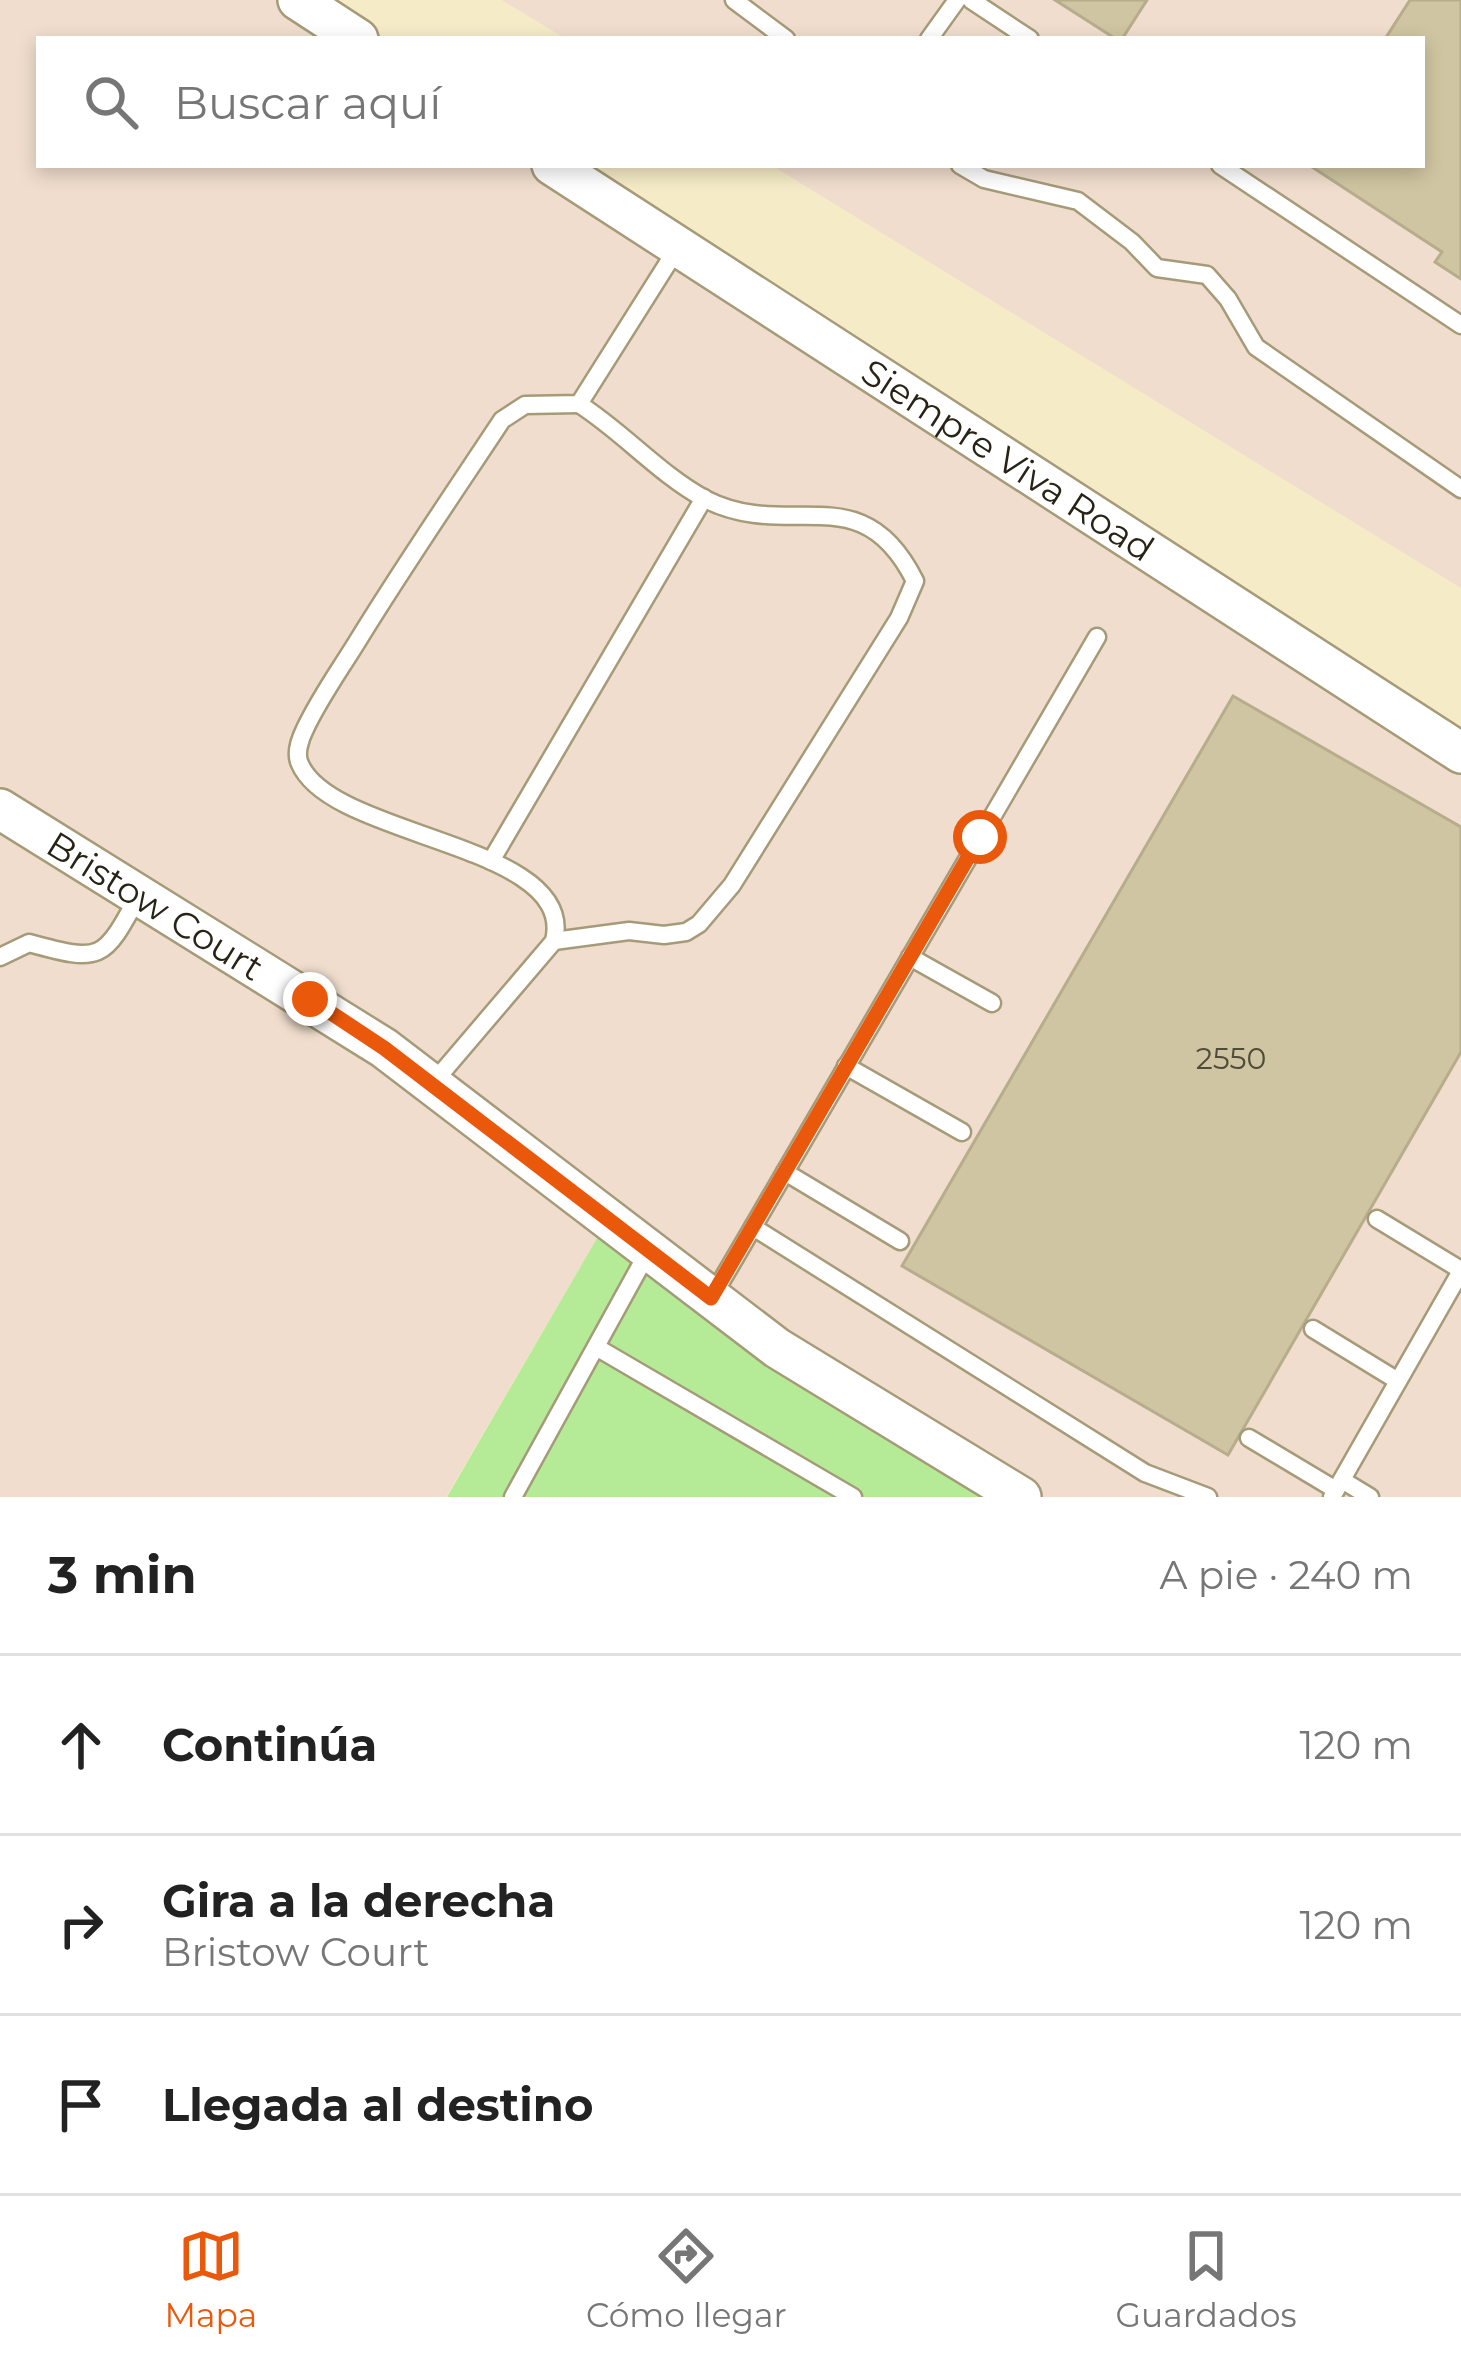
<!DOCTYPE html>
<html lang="es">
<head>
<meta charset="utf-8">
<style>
  body { margin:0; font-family:Montserrat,sans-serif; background:#f2f2f2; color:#222 }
  .stop { position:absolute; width:36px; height:36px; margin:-27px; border:9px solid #ea580c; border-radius:50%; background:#fff }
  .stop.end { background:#ea580c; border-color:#fff; box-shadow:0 3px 12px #0008 }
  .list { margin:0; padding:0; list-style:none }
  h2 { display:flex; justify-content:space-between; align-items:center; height:156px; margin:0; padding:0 48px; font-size:51px }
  h2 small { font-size:39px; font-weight:400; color:#767676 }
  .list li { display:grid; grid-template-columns:78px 1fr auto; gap:36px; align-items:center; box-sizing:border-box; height:180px; padding:0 48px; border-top:3px solid #e0e0e0 }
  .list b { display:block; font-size:45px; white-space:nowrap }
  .list p { margin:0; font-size:39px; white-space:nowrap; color:#767676 }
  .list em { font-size:39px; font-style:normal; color:#767676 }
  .icon { flex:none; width:66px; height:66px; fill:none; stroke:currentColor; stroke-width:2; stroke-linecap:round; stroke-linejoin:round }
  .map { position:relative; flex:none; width:1461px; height:1497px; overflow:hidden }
  .search { position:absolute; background:#fff; box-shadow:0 6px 18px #0003; left:36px; right:36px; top:36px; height:132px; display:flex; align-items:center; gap:30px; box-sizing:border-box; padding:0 42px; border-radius:0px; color:#767676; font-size:45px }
  .sheet { height:696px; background:#fff }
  nav { display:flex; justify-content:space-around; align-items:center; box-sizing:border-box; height:168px; border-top:3px solid #e0e0e0; background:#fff; font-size:33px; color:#767676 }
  nav a { display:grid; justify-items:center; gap:6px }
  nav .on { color:#ea580c }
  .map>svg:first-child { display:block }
  .industrial { fill:#f0ddcd }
  .green { fill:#b5eb96 }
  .building { fill:#cfc5a2; stroke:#b7ad8b; stroke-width:3 }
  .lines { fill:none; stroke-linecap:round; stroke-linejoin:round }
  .service-casing { stroke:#a59b79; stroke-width:21 }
  .tertiary-casing { stroke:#a59b79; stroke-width:44 }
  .service { stroke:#fff; stroke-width:16 }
  .tertiary { stroke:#fff; stroke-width:39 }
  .route { stroke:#ea580c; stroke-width:15 }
  .labels { text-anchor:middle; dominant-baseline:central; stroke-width:10; stroke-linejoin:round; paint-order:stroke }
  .number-label { font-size:30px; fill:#514c39 }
  .street-label { font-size:36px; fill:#272316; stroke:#fff }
</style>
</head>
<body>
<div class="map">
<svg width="1461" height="1497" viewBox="0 0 1461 1497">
  <rect width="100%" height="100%" fill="#f5ebc7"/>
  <g class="industrial">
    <path d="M0,0H296L357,39H39V165H551L1461,753V1497H1036L607,1221L446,1497H0Z"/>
    <path d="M502,0H1461V588L771,165H1422V39H566Z"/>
  </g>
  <path class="green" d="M607,1221L1036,1497H447Z"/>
  <g class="building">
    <path d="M1055,0H1147L1122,39H1116Z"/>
    <path d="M1410,0H1461V279L1435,262L1442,252L1309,165H1422V39H1385Z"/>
    <path d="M1233,696L1461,827V1052L1228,1455L902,1266Z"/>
  </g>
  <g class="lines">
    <defs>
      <g id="service">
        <path d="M734,0L786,39"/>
        <path d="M971,0L1030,39"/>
        <path d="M929,39L957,0"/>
        <path d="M960,165L984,179L1078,201L1132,242L1157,268L1207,275L1228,299L1256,347L1461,489"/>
        <path d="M1220,165L1461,325"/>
        <path d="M491,861L704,498"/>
        <path d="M554,941L629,931L664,935L686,932L699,924L732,885L899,618L915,581C861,473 791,543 705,499C659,474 623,432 579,404"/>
        <path d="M0,957L29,943C102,963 103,961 139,895"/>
        <path d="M910,957L992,1003"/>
        <path d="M846,1066L962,1132"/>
        <path d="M433,1083L554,941C578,843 332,839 300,764C295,754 300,739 305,729C319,699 339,671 357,642C403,567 453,494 502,420L525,405L579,404L678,247"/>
        <path d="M785,1172L900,1241"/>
        <path d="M1377,1219L1461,1270"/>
        <path d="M753,1227L1097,637"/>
        <path d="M712,1297L753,1227L1145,1473L1208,1497"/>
        <path d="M1313,1329L1398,1381"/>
        <path d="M596,1347L853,1497"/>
        <path d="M1249,1438L1336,1490"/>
        <path d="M1342,1480L1370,1497"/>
        <path d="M513,1497L648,1252"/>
        <path d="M1332,1497L1461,1271"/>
      </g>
      <g id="tertiary">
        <path d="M298,0L358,39"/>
        <path id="s1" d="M552,165L1461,753"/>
        <path id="s2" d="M0,809L384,1048L777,1348L1021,1497"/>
      </g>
    </defs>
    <use href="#service" class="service-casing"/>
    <use href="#tertiary" class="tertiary-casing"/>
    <use href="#service" class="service"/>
    <use href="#tertiary" class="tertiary"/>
  </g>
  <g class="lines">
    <path class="route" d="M310,999L384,1048L711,1298L980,837"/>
  </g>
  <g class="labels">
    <g class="number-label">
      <text x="1231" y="1058">2550</text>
    </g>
    <g class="street-label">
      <text stroke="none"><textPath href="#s1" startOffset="543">Siempre Viva Road</textPath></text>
      <text stroke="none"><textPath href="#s2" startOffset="183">Bristow Court</textPath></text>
    </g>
  </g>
</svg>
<div class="stop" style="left:980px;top:837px"></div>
<div class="stop end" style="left:310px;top:999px"></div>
<div class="search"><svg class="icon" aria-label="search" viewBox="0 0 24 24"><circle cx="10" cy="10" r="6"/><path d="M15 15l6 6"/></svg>Buscar aquí</div>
</div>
<section class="sheet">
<h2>3 min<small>A pie · 240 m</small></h2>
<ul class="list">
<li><svg class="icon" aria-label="ahead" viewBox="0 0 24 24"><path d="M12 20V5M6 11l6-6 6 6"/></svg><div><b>Continúa</b></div><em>120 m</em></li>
<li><svg class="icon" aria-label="right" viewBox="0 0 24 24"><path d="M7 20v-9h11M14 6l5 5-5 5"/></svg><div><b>Gira a la derecha</b><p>Bristow Court</p></div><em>120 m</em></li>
<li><svg class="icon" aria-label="arrive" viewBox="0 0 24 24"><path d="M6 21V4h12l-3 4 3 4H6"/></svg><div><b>Llegada al destino</b></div></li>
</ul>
</section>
<nav>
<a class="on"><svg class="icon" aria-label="map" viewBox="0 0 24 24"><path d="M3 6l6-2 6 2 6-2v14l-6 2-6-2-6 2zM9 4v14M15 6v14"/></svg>Mapa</a>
<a><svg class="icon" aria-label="directions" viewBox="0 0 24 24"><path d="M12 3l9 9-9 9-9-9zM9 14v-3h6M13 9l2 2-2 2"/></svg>Cómo llegar</a>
<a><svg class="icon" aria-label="saved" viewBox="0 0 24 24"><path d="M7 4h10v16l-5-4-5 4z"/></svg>Guardados</a>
</nav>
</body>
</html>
